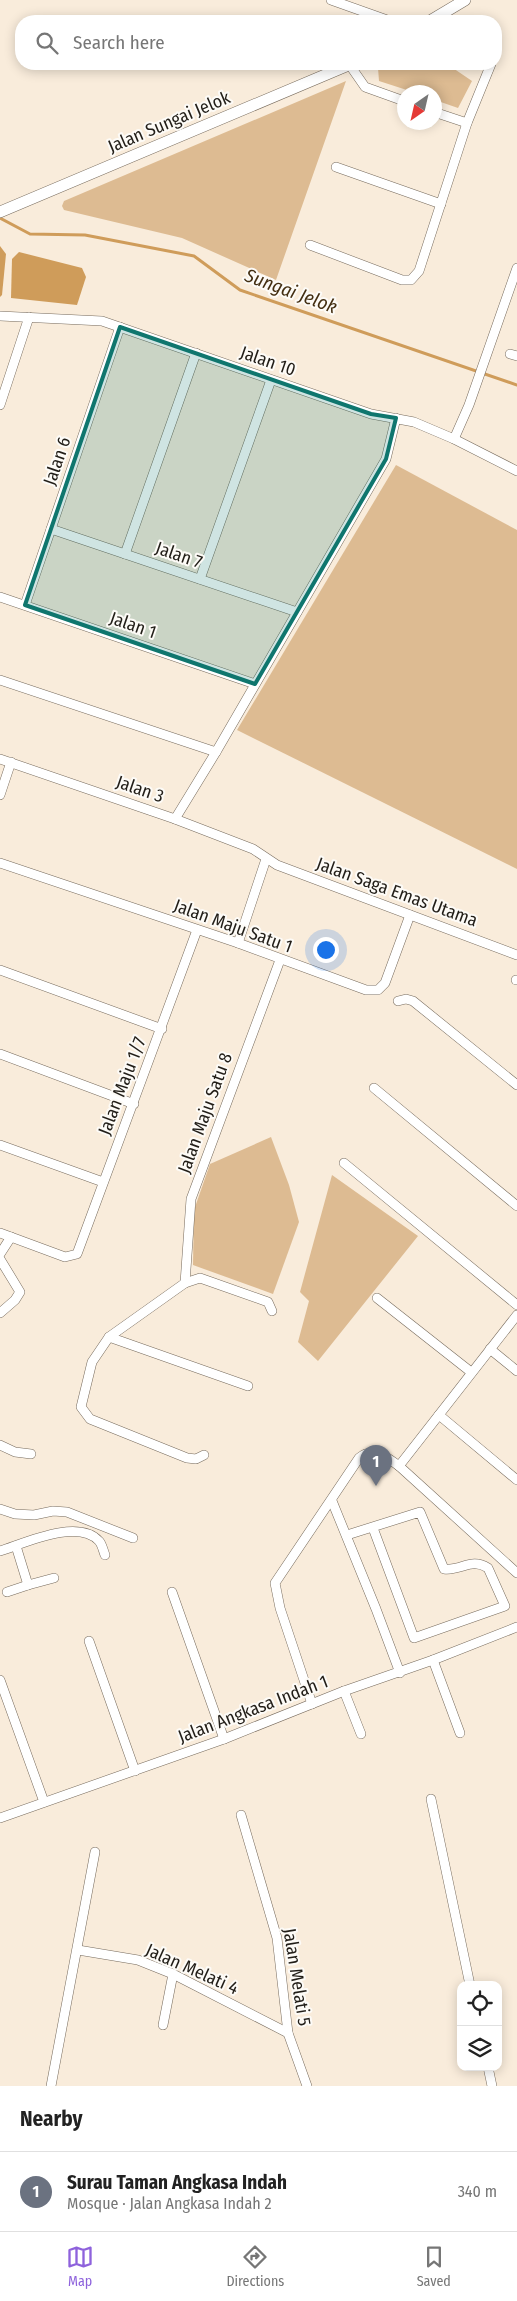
<!DOCTYPE html>
<html lang="en">
<head>
<meta charset="utf-8">
<style>
  body { margin:0; font-family:"Fira Sans Condensed",sans-serif; background:#f2f2f2; color:#222 }
  .controls { position:absolute; right:15px; bottom:15px; display:grid; overflow:hidden; border-radius:10px; box-shadow:0 2px 12px #0003 }
  .controls button { width:45px; height:45px; display:grid; place-items:center; padding:0; border:0; border-bottom:1px solid #e0e0e0; background:#fff; color:#222; font:25px sans-serif }
  .compass { position:absolute; left:397px; top:85px; width:45px; height:45px; border-radius:50%; background:#fff; box-shadow:0 2px 12px #0003; rotate:214deg }
  .you { position:absolute; left:325px; top:949px; width:18px; height:18px; margin:-12px; border:4px solid #fff; border-radius:50%; background:#1a73e8; box-shadow:0 0 0 8px #1a73e833 }
  .badge { display:grid; place-items:center; width:32px; height:32px; border-radius:50%; background:#8e62dc; color:#fff; font-size:16px; font-weight:700 }
  .pin { position:absolute; translate:-50% -41px; filter:drop-shadow(0 1px 2px #0008) }
  .pin::after { content:''; position:absolute; top:26px; width:18px; height:15px; background:inherit; clip-path:polygon(0 0,100% 0,50% 100%) }
  .list { margin:0; padding:0; list-style:none }
  h2 { display:flex; justify-content:space-between; align-items:center; height:65px; margin:0; padding:0 20px; font-size:21px }
  h2 small { font-size:16px; font-weight:400; color:#767676 }
  .list li { display:grid; grid-template-columns:32px 1fr auto; gap:15px; align-items:center; box-sizing:border-box; height:80px; padding:0 20px; border-top:1px solid #e0e0e0 }
  .list b { display:block; font-size:19px; white-space:nowrap }
  .list p { margin:0; font-size:16px; white-space:nowrap; color:#767676 }
  .list em { font-size:16px; font-style:normal; color:#767676 }
  .icon { flex:none; width:28px; height:28px; fill:none; stroke:currentColor; stroke-width:2; stroke-linecap:round; stroke-linejoin:round }
  .map { position:relative; flex:none; width:517px; height:2086px; overflow:hidden }
  .search { position:absolute; background:#fff; box-shadow:0 2px 12px #0003; left:15px; right:15px; top:15px; height:55px; display:flex; align-items:center; gap:12px; box-sizing:border-box; padding:0 18px; border-radius:20px; color:#767676; font-size:19px }
  .sheet { height:145px; background:#fff }
  nav { display:flex; justify-content:space-around; align-items:center; box-sizing:border-box; height:70px; border-top:1px solid #e0e0e0; background:#fff; font-size:14px; color:#767676 }
  nav a { display:grid; justify-items:center; gap:2px }
  nav .on { color:#8e62dc }
  .map>svg:first-child { display:block }
  .green { fill:#ddbb92 }
  .water { fill:#cf9c5a }
  .lines { fill:none; stroke-linecap:round; stroke-linejoin:round }
  .stream { stroke:#cf9c5a; stroke-width:3 }
  .minor-casing { stroke:#776b5d; stroke-width:10 }
  .tertiary-casing { stroke:#776b5d; stroke-width:12 }
  .minor { stroke:#fff; stroke-width:9 }
  .tertiary { stroke:#fff; stroke-width:11 }
  .marked { fill:#0f766e; fill-opacity:0.2; stroke:#0f766e; stroke-width:4; stroke-linejoin:round }
  .labels { text-anchor:middle; dominant-baseline:central; stroke-width:4; stroke-linejoin:round; paint-order:stroke }
  .street-label { font-size:18px; fill:#221e18; stroke:#fdfbf7 }
  .water-label { font-size:19px; font-style:italic; fill:#442f12; stroke:#fdfbf7 }
</style>
</head>
<body>
<div class="map">
<svg width="517" height="2086" viewBox="0 0 517 2086">
  <rect width="100%" height="100%" fill="#f9ecdb"/>
  <g class="green">
    <path d="M385,64H447L472,81L458,108L435,100L434,92H413L379,81L378,68Z"/>
    <path d="M346,81L276,280L182,238L64,210L62,206L64,201Z"/>
    <path d="M396,465L517,530V869L237,730Z"/>
    <path d="M271,1137L289,1185L299,1222L273,1294L193,1265L194,1210L210,1164Z"/>
    <path d="M332,1175L418,1236L318,1361L298,1342L309,1301L300,1292Z"/>
  </g>
  <g class="water">
    <path d="M0,246L6,254L2,295L0,297Z"/>
    <path d="M19,252L82,268L86,277L77,305L11,298L12,259Z"/>
  </g>
  <g class="lines">
    <path class="stream" d="M0,218L30,234L85,235L194,256L240,290L517,385"/>
    <defs>
      <g id="minor">
        <path d="M331,0L390,21"/>
        <path d="M349,64L365,87L404,101"/>
        <path d="M434,112L467,123"/>
        <path d="M336,167L441,204"/>
        <path d="M310,245L402,280H411L419,271L467,123L491,64"/>
        <path d="M0,316L102,321L371,414L414,422L454,439L517,471"/>
        <path d="M510,354L517,356"/>
        <path d="M0,405L29,317"/>
        <path d="M454,439L469,405L517,268"/>
        <path d="M51,529L297,612"/>
        <path d="M125,554L196,353"/>
        <path d="M200,579L271,380"/>
        <path d="M0,597L255,684"/>
        <path d="M25,605L120,327"/>
        <path d="M0,680L216,752"/>
        <path d="M0,759L175,819L253,849L277,865L517,955"/>
        <path d="M0,795L11,762"/>
        <path d="M175,819L216,752L386,459L396,418"/>
        <path d="M0,863L238,943L366,990H378L385,983L410,915"/>
        <path d="M238,943L266,859"/>
        <path d="M0,970L162,1029"/>
        <path d="M516,980H517"/>
        <path d="M398,1001L406,999L413,1001L517,1085"/>
        <path d="M0,1054L134,1104"/>
        <path d="M374,1088L517,1206"/>
        <path d="M0,1145L103,1182"/>
        <path d="M344,1163L517,1305"/>
        <path d="M0,1233L65,1257L77,1254L197,930"/>
        <path d="M0,1254L11,1237"/>
        <path d="M0,1259L20,1292L15,1300L0,1313"/>
        <path d="M185,1283L191,1199L280,960"/>
        <path d="M377,1298L471,1372"/>
        <path d="M109,1337L248,1386"/>
        <path d="M490,1349L517,1371"/>
        <path d="M439,1415L517,1480"/>
        <path d="M0,1445L15,1452L31,1454"/>
        <path d="M204,1455L196,1459L187,1458L90,1419L81,1407L92,1362L109,1337L185,1283L200,1278L268,1302L272,1311"/>
        <path d="M399,1466L517,1315"/>
        <path d="M332,1501L376,1609L400,1673"/>
        <path d="M0,1509L15,1514L34,1515L53,1511L67,1512L133,1538"/>
        <path d="M347,1535L420,1512L444,1569C462,1571 471,1557 488,1568L505,1606L414,1638L373,1528"/>
        <path d="M16,1546L28,1585L54,1578"/>
        <path d="M0,1551C25,1543 78,1518 99,1541C102,1544 103,1550 105,1555"/>
        <path d="M7,1592L28,1585"/>
        <path d="M172,1592L224,1739"/>
        <path d="M89,1641L135,1771"/>
        <path d="M433,1660L460,1733"/>
        <path d="M0,1680L44,1802"/>
        <path d="M344,1691L361,1734"/>
        <path d="M312,1704L280,1608L275,1583L359,1458C373,1446 387,1457 399,1466L517,1573"/>
        <path d="M431,1799L470,1985"/>
        <path d="M241,1815L277,1938L288,2033L307,2086"/>
        <path d="M0,1818L224,1739L344,1691L433,1660L517,1627"/>
        <path d="M78,1950L138,1960L173,1974L288,2033"/>
        <path d="M163,2025L173,1974"/>
        <path d="M488,2067L492,2086"/>
        <path d="M51,2086L95,1852"/>
      </g>
      <g id="tertiary">
        <path d="M430,21L465,0"/>
        <path d="M0,212L351,64"/>
      </g>
    </defs>
    <use href="#minor" class="minor-casing"/>
    <use href="#tertiary" class="tertiary-casing"/>
    <use href="#minor" class="minor"/>
    <use href="#tertiary" class="tertiary"/>
  </g>
  <path class="marked" d="M120,327L371,414L396,418L386,459L255,684L25,605Z"/>
  <g class="labels">
    <g class="street-label">
      <text transform="translate(169 122) rotate(-23)">Jalan Sungai Jelok</text>
      <text transform="translate(268 361) rotate(19)">Jalan 10</text>
      <text transform="translate(57 461) rotate(-71)">Jalan 6</text>
      <text transform="translate(179 555) rotate(19)">Jalan 7</text>
      <text transform="translate(133 625) rotate(19)">Jalan 1</text>
      <text transform="translate(140 789) rotate(19)">Jalan 3</text>
      <text transform="translate(397 892) rotate(20)">Jalan Saga Emas Utama</text>
      <text transform="translate(233 926) rotate(20)">Jalan Maju Satu 1</text>
      <text transform="translate(122 1086) rotate(-69)">Jalan Maju 1/7</text>
      <text transform="translate(205 1113) rotate(-70)">Jalan Maju Satu 8</text>
      <text transform="translate(253 1709) rotate(-21)">Jalan Angkasa Indah 1</text>
      <text transform="translate(192 1969) rotate(24)">Jalan Melati 4</text>
      <text transform="translate(297 1977) rotate(81)">Jalan Melati 5</text>
    </g>
    <g class="water-label">
      <text transform="translate(291 291) rotate(20)">Sungai Jelok</text>
    </g>
  </g>
</svg>
<div class="controls">
<button><svg class="icon" aria-label="locate" viewBox="0 0 24 24"><circle cx="12" cy="12" r="6"/><path d="M12 2v4M12 18v4M2 12h4M18 12h4"/></svg></button>
<button><svg class="icon" aria-label="layers" viewBox="0 0 24 24"><path d="M12 4l9 5-9 5-9-5zM3 14l9 5 9-5"/></svg></button>
</div>
<svg class="compass" viewBox="-18 -18 36 36"><path d="M0-13l5 13h-10z" fill="#e53935"/><path d="M0 13l5-13h-10z" fill="#767676"/></svg>
<div class="you"></div>
<div class="pin badge" style="left:376px;top:1486px;background:#6b7280">1</div>
<div class="search"><svg class="icon" aria-label="search" viewBox="0 0 24 24"><circle cx="10" cy="10" r="6"/><path d="M15 15l6 6"/></svg>Search here</div>
</div>
<section class="sheet">
<h2>Nearby<small></small></h2>
<ul class="list">
<li><span class="badge" style="background:#6b7280">1</span><div><b>Surau Taman Angkasa Indah</b><p>Mosque · Jalan Angkasa Indah 2</p></div><em>340 m</em></li>
</ul>
</section>
<nav>
<a class="on"><svg class="icon" aria-label="map" viewBox="0 0 24 24"><path d="M3 6l6-2 6 2 6-2v14l-6 2-6-2-6 2zM9 4v14M15 6v14"/></svg>Map</a>
<a><svg class="icon" aria-label="directions" viewBox="0 0 24 24"><path d="M12 3l9 9-9 9-9-9zM9 14v-3h6M13 9l2 2-2 2"/></svg>Directions</a>
<a><svg class="icon" aria-label="saved" viewBox="0 0 24 24"><path d="M7 4h10v16l-5-4-5 4z"/></svg>Saved</a>
</nav>
</body>
</html>
